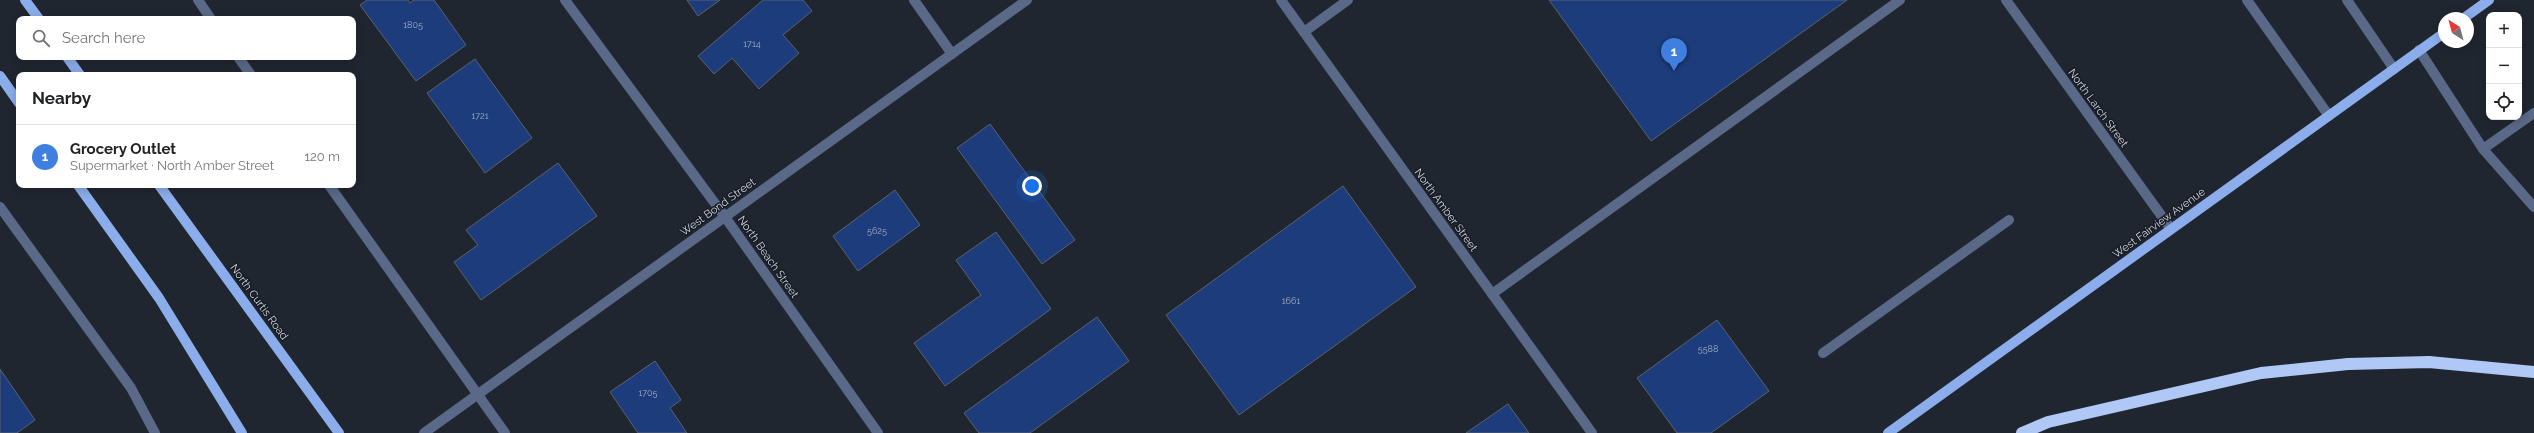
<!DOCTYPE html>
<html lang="en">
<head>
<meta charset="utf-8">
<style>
  body { margin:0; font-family:Raleway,sans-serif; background:#f2f2f2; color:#202124 }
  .controls { position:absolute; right:12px; top:12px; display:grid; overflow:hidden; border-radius:8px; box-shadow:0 2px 10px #0003 }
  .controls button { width:36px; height:36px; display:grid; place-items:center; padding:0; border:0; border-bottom:1px solid #e0e0e0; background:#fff; color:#202124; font:20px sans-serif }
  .compass { position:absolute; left:2438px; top:12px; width:36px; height:36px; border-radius:50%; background:#fff; box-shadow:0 2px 10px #0003; rotate:324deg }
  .you { position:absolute; left:1032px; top:186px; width:14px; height:14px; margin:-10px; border:3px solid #fff; border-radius:50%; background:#1a73e8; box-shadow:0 0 0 6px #1a73e833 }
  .badge { display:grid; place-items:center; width:26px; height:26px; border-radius:50%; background:#d93025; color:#fff; font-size:13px; font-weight:700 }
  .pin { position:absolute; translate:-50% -33px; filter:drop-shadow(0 1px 2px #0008) }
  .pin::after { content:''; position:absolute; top:21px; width:14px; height:12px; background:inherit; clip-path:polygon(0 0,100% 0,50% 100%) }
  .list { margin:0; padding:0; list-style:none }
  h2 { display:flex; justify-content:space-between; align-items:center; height:52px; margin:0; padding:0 16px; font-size:17px }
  h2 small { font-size:13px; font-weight:400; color:#757577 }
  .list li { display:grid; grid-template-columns:26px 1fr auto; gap:12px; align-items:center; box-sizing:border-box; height:64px; padding:0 16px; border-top:1px solid #e0e0e0 }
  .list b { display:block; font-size:15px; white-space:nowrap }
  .list p { margin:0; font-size:13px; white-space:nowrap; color:#757577 }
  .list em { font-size:13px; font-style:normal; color:#757577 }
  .icon { flex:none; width:22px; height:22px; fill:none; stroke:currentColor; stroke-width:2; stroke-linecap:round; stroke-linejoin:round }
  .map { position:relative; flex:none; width:2534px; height:433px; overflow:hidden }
  .search { position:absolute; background:#fff; box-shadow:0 2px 10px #0003; left:16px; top:16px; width:340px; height:44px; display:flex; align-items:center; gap:10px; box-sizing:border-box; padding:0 14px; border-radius:8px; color:#757577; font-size:15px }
  .panel { position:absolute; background:#fff; box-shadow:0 2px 10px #0003; left:16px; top:72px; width:340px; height:116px; border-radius:8px }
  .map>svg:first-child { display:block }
  .building { fill:#1d3c7b; stroke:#5b626f }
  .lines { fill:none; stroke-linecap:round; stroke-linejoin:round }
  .minor { stroke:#596987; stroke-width:10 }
  .major { stroke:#8cadeb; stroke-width:10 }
  .highway { stroke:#b0c8f6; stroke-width:12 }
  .labels { text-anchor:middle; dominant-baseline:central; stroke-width:3; stroke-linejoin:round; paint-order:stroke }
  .number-label { font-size:9px; fill:#a2adc2 }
  .street-label { font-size:11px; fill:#cfd3da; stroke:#171c26 }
</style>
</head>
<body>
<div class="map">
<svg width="2534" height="433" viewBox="0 0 2534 433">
  <rect width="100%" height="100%" fill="#202630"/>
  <g class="building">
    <path d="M367,0H408L410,3L414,0H434L466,45L416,81L360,5Z"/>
    <path d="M687,0H720L698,16Z"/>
    <path d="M763,0H803L812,11L783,35L799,53L759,89L732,58L714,74L698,56Z"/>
    <path d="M1549,0H1847L1651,141Z"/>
    <path d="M475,59L532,138L485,173L427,93Z"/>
    <path d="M990,124L1075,240L1042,264L957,148Z"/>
    <path d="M558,163L597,216L481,300L454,262L478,245L466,230Z"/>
    <path d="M1343,186L1416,287L1239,415L1166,315Z"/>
    <path d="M895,190L920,225L858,271L833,236Z"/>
    <path d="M996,232L1051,309L945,386L914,343L981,295L956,260Z"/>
    <path d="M1097,317L1129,361L1030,433H979L964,413Z"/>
    <path d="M1717,320L1769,391L1711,433H1677L1637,378Z"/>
    <path d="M655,361L681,400L670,408L687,433H638L610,392Z"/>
    <path d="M0,369L35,420L17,433H0Z"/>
    <path d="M1508,404L1529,433H1466Z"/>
  </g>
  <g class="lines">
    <g class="minor">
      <path d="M198,0L211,19"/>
      <path d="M565,0L725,217L878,433"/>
      <path d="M914,0L952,54"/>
      <path d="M1281,0L1592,433"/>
      <path d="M2006,0L2171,229"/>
      <path d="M2247,0L2329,116"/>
      <path d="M2347,0L2394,69"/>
      <path d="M1304,32L1348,0"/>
      <path d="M2419,50L2483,149L2534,113"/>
      <path d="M238,57L251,75"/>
      <path d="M2483,149L2534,207"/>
      <path d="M329,185L505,433"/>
      <path d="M0,207L131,388L155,433"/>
      <path d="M1492,294L1900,0"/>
      <path d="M1823,353L2009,220"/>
      <path d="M424,433L1027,0"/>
    </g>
    <g class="major">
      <path d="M25,0L39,19"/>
      <path d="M2464,18L2489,0"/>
      <path d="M67,57L80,75"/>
      <path d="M0,76L19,103"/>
      <path d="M78,185L159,298L242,433"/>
      <path d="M159,185L339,433"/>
      <path d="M1888,433L2444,33"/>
    </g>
    <path class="highway" d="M2022,433L2048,422L2261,373L2348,364L2429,362L2534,372"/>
  </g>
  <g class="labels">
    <g class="number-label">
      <text x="413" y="25">1805</text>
      <text x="752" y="44">1714</text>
      <text x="480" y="116">1721</text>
      <text x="877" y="231">5625</text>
      <text x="1291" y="301">1661</text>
      <text x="1708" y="349">5588</text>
      <text x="648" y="393">1705</text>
    </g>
    <g class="street-label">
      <text transform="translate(2098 108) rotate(54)">North Larch Street</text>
      <text transform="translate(718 207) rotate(-36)">West Bond Street</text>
      <text transform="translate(1446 210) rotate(54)">North Amber Street</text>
      <text transform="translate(2159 223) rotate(-36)">West Fairview Avenue</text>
      <text transform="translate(768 257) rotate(55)">North Beach Street</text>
      <text transform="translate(259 302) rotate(54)">North Curtis Road</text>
    </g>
  </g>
</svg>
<div class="controls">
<button>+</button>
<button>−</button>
<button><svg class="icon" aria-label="locate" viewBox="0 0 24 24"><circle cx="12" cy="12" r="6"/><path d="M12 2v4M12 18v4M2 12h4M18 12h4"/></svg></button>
</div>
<svg class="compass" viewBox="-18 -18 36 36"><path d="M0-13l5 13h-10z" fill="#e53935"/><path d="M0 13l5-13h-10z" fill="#757577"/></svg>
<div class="you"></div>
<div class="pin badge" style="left:1674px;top:71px;background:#3f7fe0">1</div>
<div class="search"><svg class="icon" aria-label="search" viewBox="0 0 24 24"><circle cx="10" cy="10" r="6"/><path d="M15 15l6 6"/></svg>Search here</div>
<section class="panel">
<h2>Nearby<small></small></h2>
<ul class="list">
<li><span class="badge" style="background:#3f7fe0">1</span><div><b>Grocery Outlet</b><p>Supermarket · North Amber Street</p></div><em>120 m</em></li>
</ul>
</section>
</div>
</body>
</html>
